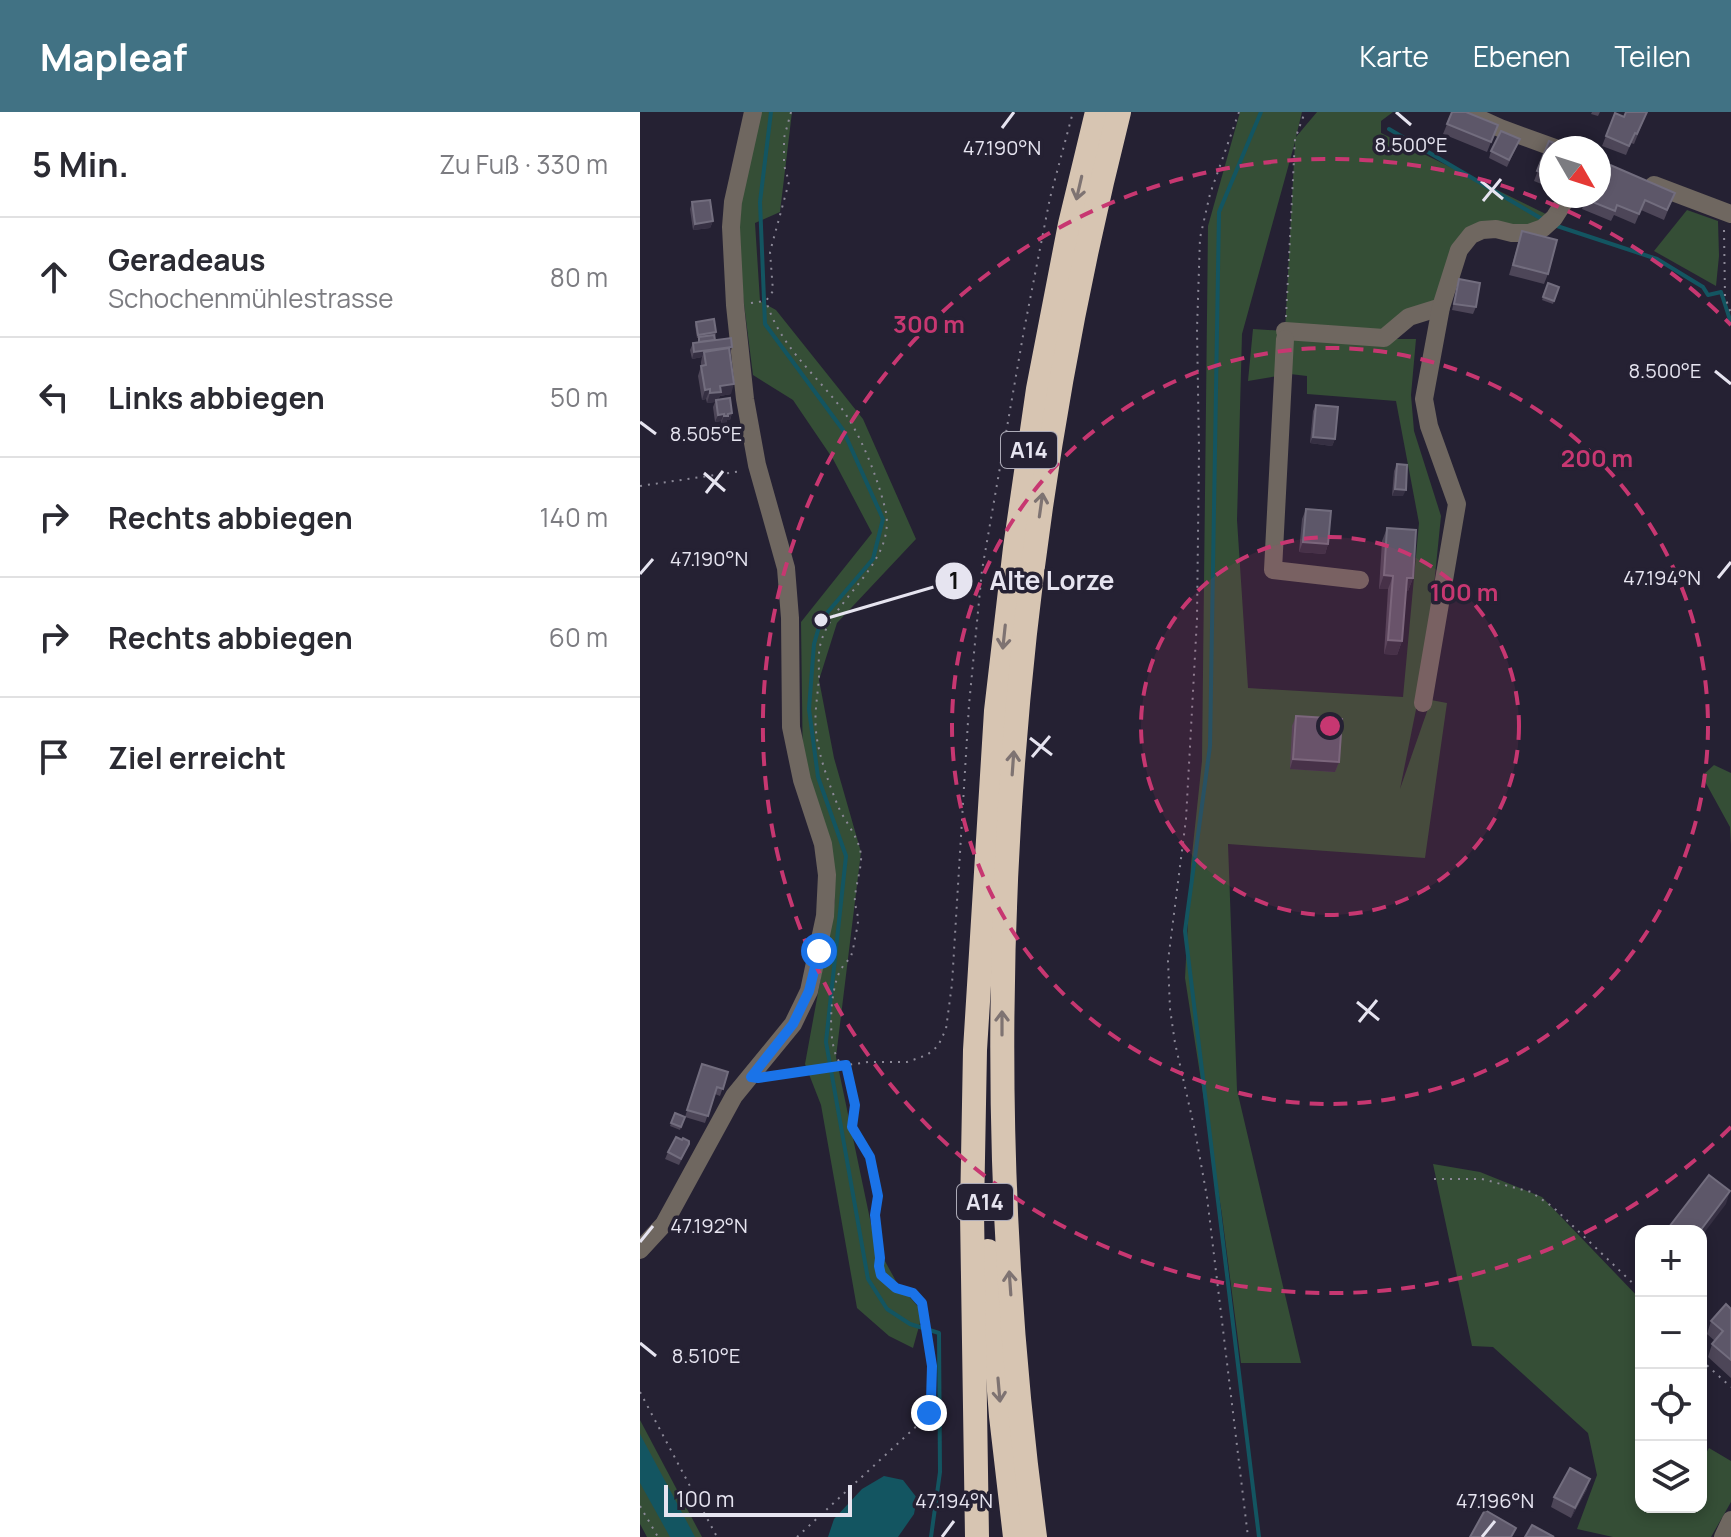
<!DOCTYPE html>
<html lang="de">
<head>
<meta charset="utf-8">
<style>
  body { margin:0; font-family:Manrope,sans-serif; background:#f2f2f3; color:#2b2b33 }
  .controls { position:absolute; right:24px; bottom:24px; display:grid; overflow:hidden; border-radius:16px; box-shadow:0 4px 12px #0003 }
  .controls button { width:72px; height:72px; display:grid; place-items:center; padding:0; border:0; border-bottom:2px solid #e1e1e2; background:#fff; color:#2b2b33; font:40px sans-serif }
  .compass { position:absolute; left:899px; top:24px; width:72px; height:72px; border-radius:50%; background:#fff; box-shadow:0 4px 12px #0003; rotate:129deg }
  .scale { position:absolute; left:24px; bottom:20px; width:188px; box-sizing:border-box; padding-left:8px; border:4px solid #e6e4f0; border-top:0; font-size:22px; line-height:28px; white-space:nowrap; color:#e6e4f0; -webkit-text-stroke:6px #252133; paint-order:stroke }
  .stop { position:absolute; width:24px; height:24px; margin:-18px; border:6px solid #1a73e8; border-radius:50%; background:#fff }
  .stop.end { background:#1a73e8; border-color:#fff; box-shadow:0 2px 8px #0008 }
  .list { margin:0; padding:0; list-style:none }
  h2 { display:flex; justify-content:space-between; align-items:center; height:104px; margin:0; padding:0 32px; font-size:34px }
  h2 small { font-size:26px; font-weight:400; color:#7c7c81 }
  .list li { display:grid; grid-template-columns:52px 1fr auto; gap:24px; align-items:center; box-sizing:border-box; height:120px; padding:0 32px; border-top:2px solid #e1e1e2 }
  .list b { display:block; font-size:30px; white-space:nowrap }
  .list p { margin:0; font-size:26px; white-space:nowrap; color:#7c7c81 }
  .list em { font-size:26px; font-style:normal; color:#7c7c81 }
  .icon { flex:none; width:44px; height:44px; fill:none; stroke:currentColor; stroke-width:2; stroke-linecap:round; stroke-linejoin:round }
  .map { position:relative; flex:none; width:1091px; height:1425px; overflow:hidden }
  header { display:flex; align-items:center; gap:48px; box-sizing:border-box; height:112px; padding:0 40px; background:#417284; color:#fff }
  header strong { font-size:38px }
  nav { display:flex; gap:44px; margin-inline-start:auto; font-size:28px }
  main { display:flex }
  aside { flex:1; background:#fff }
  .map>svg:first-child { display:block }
  .green { fill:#354e36; fill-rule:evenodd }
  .water { fill:#135561 }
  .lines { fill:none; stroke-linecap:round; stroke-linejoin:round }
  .stream { stroke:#135561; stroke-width:4 }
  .path { stroke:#8b8897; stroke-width:2; stroke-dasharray:2 6; stroke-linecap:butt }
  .minor { stroke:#6f6760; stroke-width:18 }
  .highway { stroke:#d7c5b2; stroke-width:24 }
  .wall { fill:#4d4658 }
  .shaded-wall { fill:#363043 }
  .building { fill:#5d5769; stroke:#726d7e; stroke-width:2 }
  .oneway { stroke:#7e7372 }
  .route { stroke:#1a73e8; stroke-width:10 }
  .ticks { fill:none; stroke:#e6e4f0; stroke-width:3 }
  .ring { fill:none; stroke:#c73771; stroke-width:4; stroke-dasharray:14 10 }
  .labels { text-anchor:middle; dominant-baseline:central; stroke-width:7; stroke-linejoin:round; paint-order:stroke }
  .shield { fill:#252133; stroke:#acaab7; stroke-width:2 }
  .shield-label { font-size:22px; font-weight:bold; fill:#e6e4f0 }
  .ticks-label { font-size:20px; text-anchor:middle; fill:#e6e4f0; stroke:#252133; stroke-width:7; stroke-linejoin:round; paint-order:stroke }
  .centre { fill:#c73771; stroke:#252133; stroke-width:4 }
  .ring-label { font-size:24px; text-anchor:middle; font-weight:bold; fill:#c73771; stroke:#252133; stroke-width:7; stroke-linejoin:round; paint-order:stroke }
  .leader { fill:none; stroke:#e6e4f0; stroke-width:3 }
  .callout-dot { fill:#e6e4f0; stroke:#252133; stroke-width:3 }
  .mark-label { font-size:24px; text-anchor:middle; font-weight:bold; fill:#111 }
  .callout-label { font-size:26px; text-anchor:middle; font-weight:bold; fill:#e6e4f0; stroke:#252133; stroke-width:7; stroke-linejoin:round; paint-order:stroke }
</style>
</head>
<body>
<header>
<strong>Mapleaf</strong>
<nav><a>Karte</a><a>Ebenen</a><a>Teilen</a></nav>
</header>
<main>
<aside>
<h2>5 Min.<small>Zu Fuß · 330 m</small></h2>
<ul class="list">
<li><svg class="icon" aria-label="ahead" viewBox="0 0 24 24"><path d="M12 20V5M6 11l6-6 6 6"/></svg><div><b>Geradeaus</b><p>Schochenmühlestrasse</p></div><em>80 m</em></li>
<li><svg class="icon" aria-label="left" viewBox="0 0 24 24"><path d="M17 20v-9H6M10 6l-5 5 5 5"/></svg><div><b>Links abbiegen</b></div><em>50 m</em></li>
<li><svg class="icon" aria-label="right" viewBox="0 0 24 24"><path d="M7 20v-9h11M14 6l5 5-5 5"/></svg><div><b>Rechts abbiegen</b></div><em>140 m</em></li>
<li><svg class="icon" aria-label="right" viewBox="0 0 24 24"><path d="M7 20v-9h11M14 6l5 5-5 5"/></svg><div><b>Rechts abbiegen</b></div><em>60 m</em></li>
<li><svg class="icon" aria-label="arrive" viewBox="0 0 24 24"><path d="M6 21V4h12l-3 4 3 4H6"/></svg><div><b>Ziel erreicht</b></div></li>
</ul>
</aside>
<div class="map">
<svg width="1091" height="1425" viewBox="0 0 1091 1425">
  <rect width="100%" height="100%" fill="#252133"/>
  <g class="green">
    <path d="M115,0H152L140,100L115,111L120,189L136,198L223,307L276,427L197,511L179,568L194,646L221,740L196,945L235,1131L257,1171L283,1200L273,1236L249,1224L217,1196L181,993L165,952L195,788L163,662L161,510L232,421L193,347L153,288L113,263L97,137L108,23Z"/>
    <path d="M600,0H662L656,25L677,0H753L741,9V21L914,106L903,116L831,123L801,195L746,227H776L771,283L774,319L801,404L787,543L760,677L791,588L807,591L785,746L588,732L597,978L661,1251H601L582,1103L545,866L551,752L562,649L568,114ZM655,30L645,219L613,217L608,269L650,262L667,264V282L756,289L779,411L763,585L608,576L597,408L602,222Z"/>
    <path d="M1047,98L1078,109L1079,144L1076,174L1014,139Z"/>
    <path d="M1074,653L1091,661V733L1090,715L1062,664Z"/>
    <path d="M793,1052L840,1060L902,1085L1001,1188V1395H1061V1350L1069,1336L1091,1349V1390L1071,1425H973L937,1417L957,1363L948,1321L853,1235L832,1234Z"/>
    <path d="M0,1308L62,1425H7L0,1412Z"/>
  </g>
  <g class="water">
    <path d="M0,1322L55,1425H30L0,1371Z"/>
    <path d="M244,1364L263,1368L277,1386L274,1402L258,1425H188L194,1407L222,1377Z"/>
  </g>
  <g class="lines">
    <g class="stream">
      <path d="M131,0L120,90L125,212L203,318L243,407L233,447L181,508L174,532L169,597L178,665L206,744L186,930L228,1167L247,1197L270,1212L299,1221L300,1360L291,1425"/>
      <path d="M749,17L902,107"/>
      <path d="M914,113L1017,147L1063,175L1068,183L1081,180L1091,211"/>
      <path d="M619,1425L545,819L570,634L579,100L621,0"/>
    </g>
    <g class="path">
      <path d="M151,0L144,26V53L149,70L130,140L133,179L126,189C140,233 170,257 198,292C219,317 237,364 245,396C259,451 190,487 180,534C178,544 179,554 179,564C178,583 174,600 176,619C178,642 189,672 198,694C205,710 219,725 221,743C222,754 216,772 215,785C214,793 218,800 218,808C218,814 216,821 215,826C214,832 213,839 211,844C208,849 203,853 200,859C190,878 186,935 201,952"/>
      <path d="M599,0L570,82L560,126L557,217L559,339L557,507L546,707L528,849L530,897L535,931L555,1019L567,1085L608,1425"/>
      <path d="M1084,118L1085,185L1091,201"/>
      <path d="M111,191L125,189"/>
      <path d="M646,205L655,27L665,0"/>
      <path d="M0,374L102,359"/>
      <path d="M131,964L228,950H267L287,943L298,934L306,917L312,872L329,593L342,458L384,218L410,86L433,0"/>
      <path d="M794,1067H842L891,1080L913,1095L1001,1179"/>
      <path d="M1061,1248L1091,1275"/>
      <path d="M0,1280L77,1425"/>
      <path d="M0,1394L18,1425"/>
      <path d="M157,1425L281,1310L289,1301L291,1289L292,1254L282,1191L273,1181L256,1176L241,1163L239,1154L240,1146L235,1103L238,1084L230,1045L212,1015L215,993L206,954"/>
    </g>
    <g class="minor">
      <path d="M825,0L860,16L915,36"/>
      <path d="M1014,73L1091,102"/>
      <path d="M645,219L744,226L769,205L801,195"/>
      <path d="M645,227L633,458L720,468"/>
      <path d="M783,591L817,392L789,314L784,287L801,195L819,138L831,123L842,118L856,117L872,121H889L903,116L914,106L928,84"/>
      <path d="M0,1138L24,1112L94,984L153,912L169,879L185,804L187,763L183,732L162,668L151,615L150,506L146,456L117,353L105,287L95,193L91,115L93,90L113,0"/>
      <path d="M1083,1425L1091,1408"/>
    </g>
    <g class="highway">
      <path d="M348,1139L361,1304L375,1425"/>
      <path d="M337,1425L332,1100L335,938L356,599L375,436L398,277L430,112L457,0"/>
      <path d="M395,1425C331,950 362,464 479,0"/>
    </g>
  </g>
  <g class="wall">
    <path d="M812,0L858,13L847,40L803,22Z"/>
    <path d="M952,0H960L958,4L951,2Z"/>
    <path d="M986,0H1007L994,32L991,31L986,43L962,34L975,1L984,5Z"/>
    <path d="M880,27L867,55L849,46L851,39Z"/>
    <path d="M909,29L911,36V76L894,69Z"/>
    <path d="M1035,81L1024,108L1001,98L995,112L974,103L971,109L942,97L946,84Z"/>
    <path d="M52,90L73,109L70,116L53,118L50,97Z"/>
    <path d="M882,119L908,162L904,172L869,163Z"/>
    <path d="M819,167L836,195L833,202L812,198Z"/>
    <path d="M908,171L919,175L913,192L902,188Z"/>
    <path d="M56,210L76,220L75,228L90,241L91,282L80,284L78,287L92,301L90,308H87L86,311H81V309L75,310L73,295L75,290L67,291L66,287L62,288L58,264L61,254V250L62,245L52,247L50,238L53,231L58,230V226H57L55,213Z"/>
    <path d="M676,293L695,327L692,334L670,331L673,299Z"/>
    <path d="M757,352L763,384H752L754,359Z"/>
    <path d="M666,397L688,432L685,442L659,440L662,407Z"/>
    <path d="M747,416L773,466L768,479H766L762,529L757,543L744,542L748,477H739L742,429Z"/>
    <path d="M656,604L699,650L695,660L650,657L652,614Z"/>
    <path d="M62,952L88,960L80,984L75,982L65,1011L45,1005Z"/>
    <path d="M35,1001L45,1005L40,1018L30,1014Z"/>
    <path d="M49,1032L39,1053L25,1047L28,1040Z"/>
    <path d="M1091,1197V1266L1068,1245L1072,1232L1075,1229L1067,1222L1071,1209Z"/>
    <path d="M1001,1203V1220L996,1214Z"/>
    <path d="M947,1377L931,1406L911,1395L914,1385Z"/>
  </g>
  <g class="shaded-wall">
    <path d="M73,109L70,116L53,118L55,112Z"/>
    <path d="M92,235L90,242L64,240L62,245L52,247L54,240Z"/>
    <path d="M94,272L91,282L80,284L77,290L76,288L75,290L67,291L70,281L80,274Z"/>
    <path d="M70,277L66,287L62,288L65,278Z"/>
    <path d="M92,301L90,308H87L86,311H81L84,304Z"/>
    <path d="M84,302L81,309L75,310L78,303Z"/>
    <path d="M673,325L695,327L692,334L670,331Z"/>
    <path d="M755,377L766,378L763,384H752Z"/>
    <path d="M663,430L688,432L685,442L659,440Z"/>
    <path d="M744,463L753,464L748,477H739Z"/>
    <path d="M767,466H773L768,479H762Z"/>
    <path d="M748,528L762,529L757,543L744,542Z"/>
    <path d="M653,647L699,650L695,660L650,657Z"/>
    <path d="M1090,1079L1086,1092L1061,1125V1119Z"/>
    <path d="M950,1367L947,1377L931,1406L935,1396Z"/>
  </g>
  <g class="building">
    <path d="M812,0H826L858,13L851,30L807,12Z"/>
    <path d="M986,0H1007L997,22L995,21L989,34L966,24L975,1L984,5Z"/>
    <path d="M861,19L880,27L869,48L851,39Z"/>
    <path d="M909,29L927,36H911V64L897,59Z"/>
    <path d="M961,49L1035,81L1027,98L1005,88L999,102L977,93L975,99L945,87L946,84H959V54Z"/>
    <path d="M70,88L73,109L55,112L52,90Z"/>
    <path d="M882,119L917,128L908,162L873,153Z"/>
    <path d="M819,167L840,171L836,195L814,192Z"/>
    <path d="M908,171L919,175L914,189L903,185Z"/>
    <path d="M74,207L76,220L58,223L56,210Z"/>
    <path d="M74,223L75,228L59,230V225Z"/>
    <path d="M91,226L92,235L54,240L53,231Z"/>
    <path d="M89,236L94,272L80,274L81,280L70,281V277L65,278L61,254L66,253L64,240Z"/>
    <path d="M90,286L92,301L88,302V304H84V302L78,303L76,288Z"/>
    <path d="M676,293L698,295L695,327L673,325Z"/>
    <path d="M757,352L767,353L766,378L755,377Z"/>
    <path d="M666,397L691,399L688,432L663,430Z"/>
    <path d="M747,416L776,418L773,466H767L762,529L748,528L753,464L744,463Z"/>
    <path d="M656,604L702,607L699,650L653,647Z"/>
    <path d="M62,952L88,960L83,977L77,975L68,1004L47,998Z"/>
    <path d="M35,1001L45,1005L41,1015L31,1011Z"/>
    <path d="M36,1025L42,1028L43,1026L49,1029V1032L41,1047L28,1040Z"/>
    <path d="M1069,1063L1090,1079L1060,1119H1026Z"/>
    <path d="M1086,1192L1091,1197V1248L1072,1232L1083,1219L1071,1209Z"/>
    <path d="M930,1356L950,1367L935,1396L914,1385Z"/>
    <path d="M845,1398L876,1416L871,1425H830Z"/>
    <path d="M892,1413L914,1425H885Z"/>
  </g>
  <defs><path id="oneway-shaft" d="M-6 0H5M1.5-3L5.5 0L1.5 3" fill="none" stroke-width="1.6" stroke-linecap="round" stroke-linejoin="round" transform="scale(2)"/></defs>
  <g class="oneway">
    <use href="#oneway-shaft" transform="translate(439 76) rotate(103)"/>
    <use href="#oneway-shaft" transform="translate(401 393) rotate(-82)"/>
    <use href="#oneway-shaft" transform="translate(364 525) rotate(96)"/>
    <use href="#oneway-shaft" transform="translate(373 651) rotate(-86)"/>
    <use href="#oneway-shaft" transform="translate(362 911) rotate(-90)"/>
    <use href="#oneway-shaft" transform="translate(370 1171) rotate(-94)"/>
    <use href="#oneway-shaft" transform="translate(359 1278) rotate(85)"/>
  </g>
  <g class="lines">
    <path class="route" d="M179,839L169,879L153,912L111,965L118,966L206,953L215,993L212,1015L230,1045L238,1084L235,1103L240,1146L239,1154L241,1163L256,1176L273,1181L282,1191L292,1254L291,1289L289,1301"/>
  </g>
  <path class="ticks" d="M756,0L771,13M362,16L374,0M841,69L863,87M843,89L861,67M1075,259L1091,272M0,310L16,322M64,361L85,379M66,381L83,359M0,462L13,447M1078,466L1091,450M390,626L412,643M392,645L410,624M717,890L739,908M719,910L737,888M0,1130L13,1114M0,1231L16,1244M302,1425L314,1409M842,1425L855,1409"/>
  <circle cx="690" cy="614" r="189" fill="#c73771" fill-opacity=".12"/>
  <g class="ring">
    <circle cx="690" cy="614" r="189"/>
    <circle cx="690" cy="614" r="378"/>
    <path d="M1091 1015A567 567 0 1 1 1091 213"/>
  </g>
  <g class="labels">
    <g class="shield">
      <rect x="361" y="320" width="56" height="36" rx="6"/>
      <rect x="317" y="1072" width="56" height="36" rx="6"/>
    </g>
    <g class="shield-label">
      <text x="389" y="338">A14</text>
      <text x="345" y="1090">A14</text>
    </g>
  </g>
  <g class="ticks-label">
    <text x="771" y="40">8.500°E</text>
    <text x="362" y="43">47.190°N</text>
    <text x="1025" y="266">8.500°E</text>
    <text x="66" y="329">8.505°E</text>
    <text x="69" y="454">47.190°N</text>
    <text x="1022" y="473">47.194°N</text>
    <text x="69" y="1121">47.192°N</text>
    <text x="66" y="1251">8.510°E</text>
    <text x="314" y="1396">47.194°N</text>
    <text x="855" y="1396">47.196°N</text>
  </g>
  <circle cx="690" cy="614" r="12" class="centre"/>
  <g class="ring-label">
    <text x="289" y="221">300 m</text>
    <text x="957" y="355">200 m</text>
    <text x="824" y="489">100 m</text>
  </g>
  <path class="leader" d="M181 508L314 469"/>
  <g class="callout-dot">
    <circle cx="181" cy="508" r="8"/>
    <circle cx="314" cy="469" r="20"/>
  </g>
  <g class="mark-label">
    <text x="314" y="477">1</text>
  </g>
  <g class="callout-label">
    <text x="412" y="478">Alte Lorze</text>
  </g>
</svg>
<div class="controls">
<button>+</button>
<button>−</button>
<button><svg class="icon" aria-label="locate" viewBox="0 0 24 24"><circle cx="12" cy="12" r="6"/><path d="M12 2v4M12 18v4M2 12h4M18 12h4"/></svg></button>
<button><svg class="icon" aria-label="layers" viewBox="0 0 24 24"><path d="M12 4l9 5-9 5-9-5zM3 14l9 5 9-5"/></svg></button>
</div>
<svg class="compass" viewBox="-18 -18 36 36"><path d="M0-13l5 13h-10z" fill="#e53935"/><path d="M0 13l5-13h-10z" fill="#7c7c81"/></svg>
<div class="scale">100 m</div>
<div class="stop" style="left:179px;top:839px"></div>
<div class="stop end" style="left:289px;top:1301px"></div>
</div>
</main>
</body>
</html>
